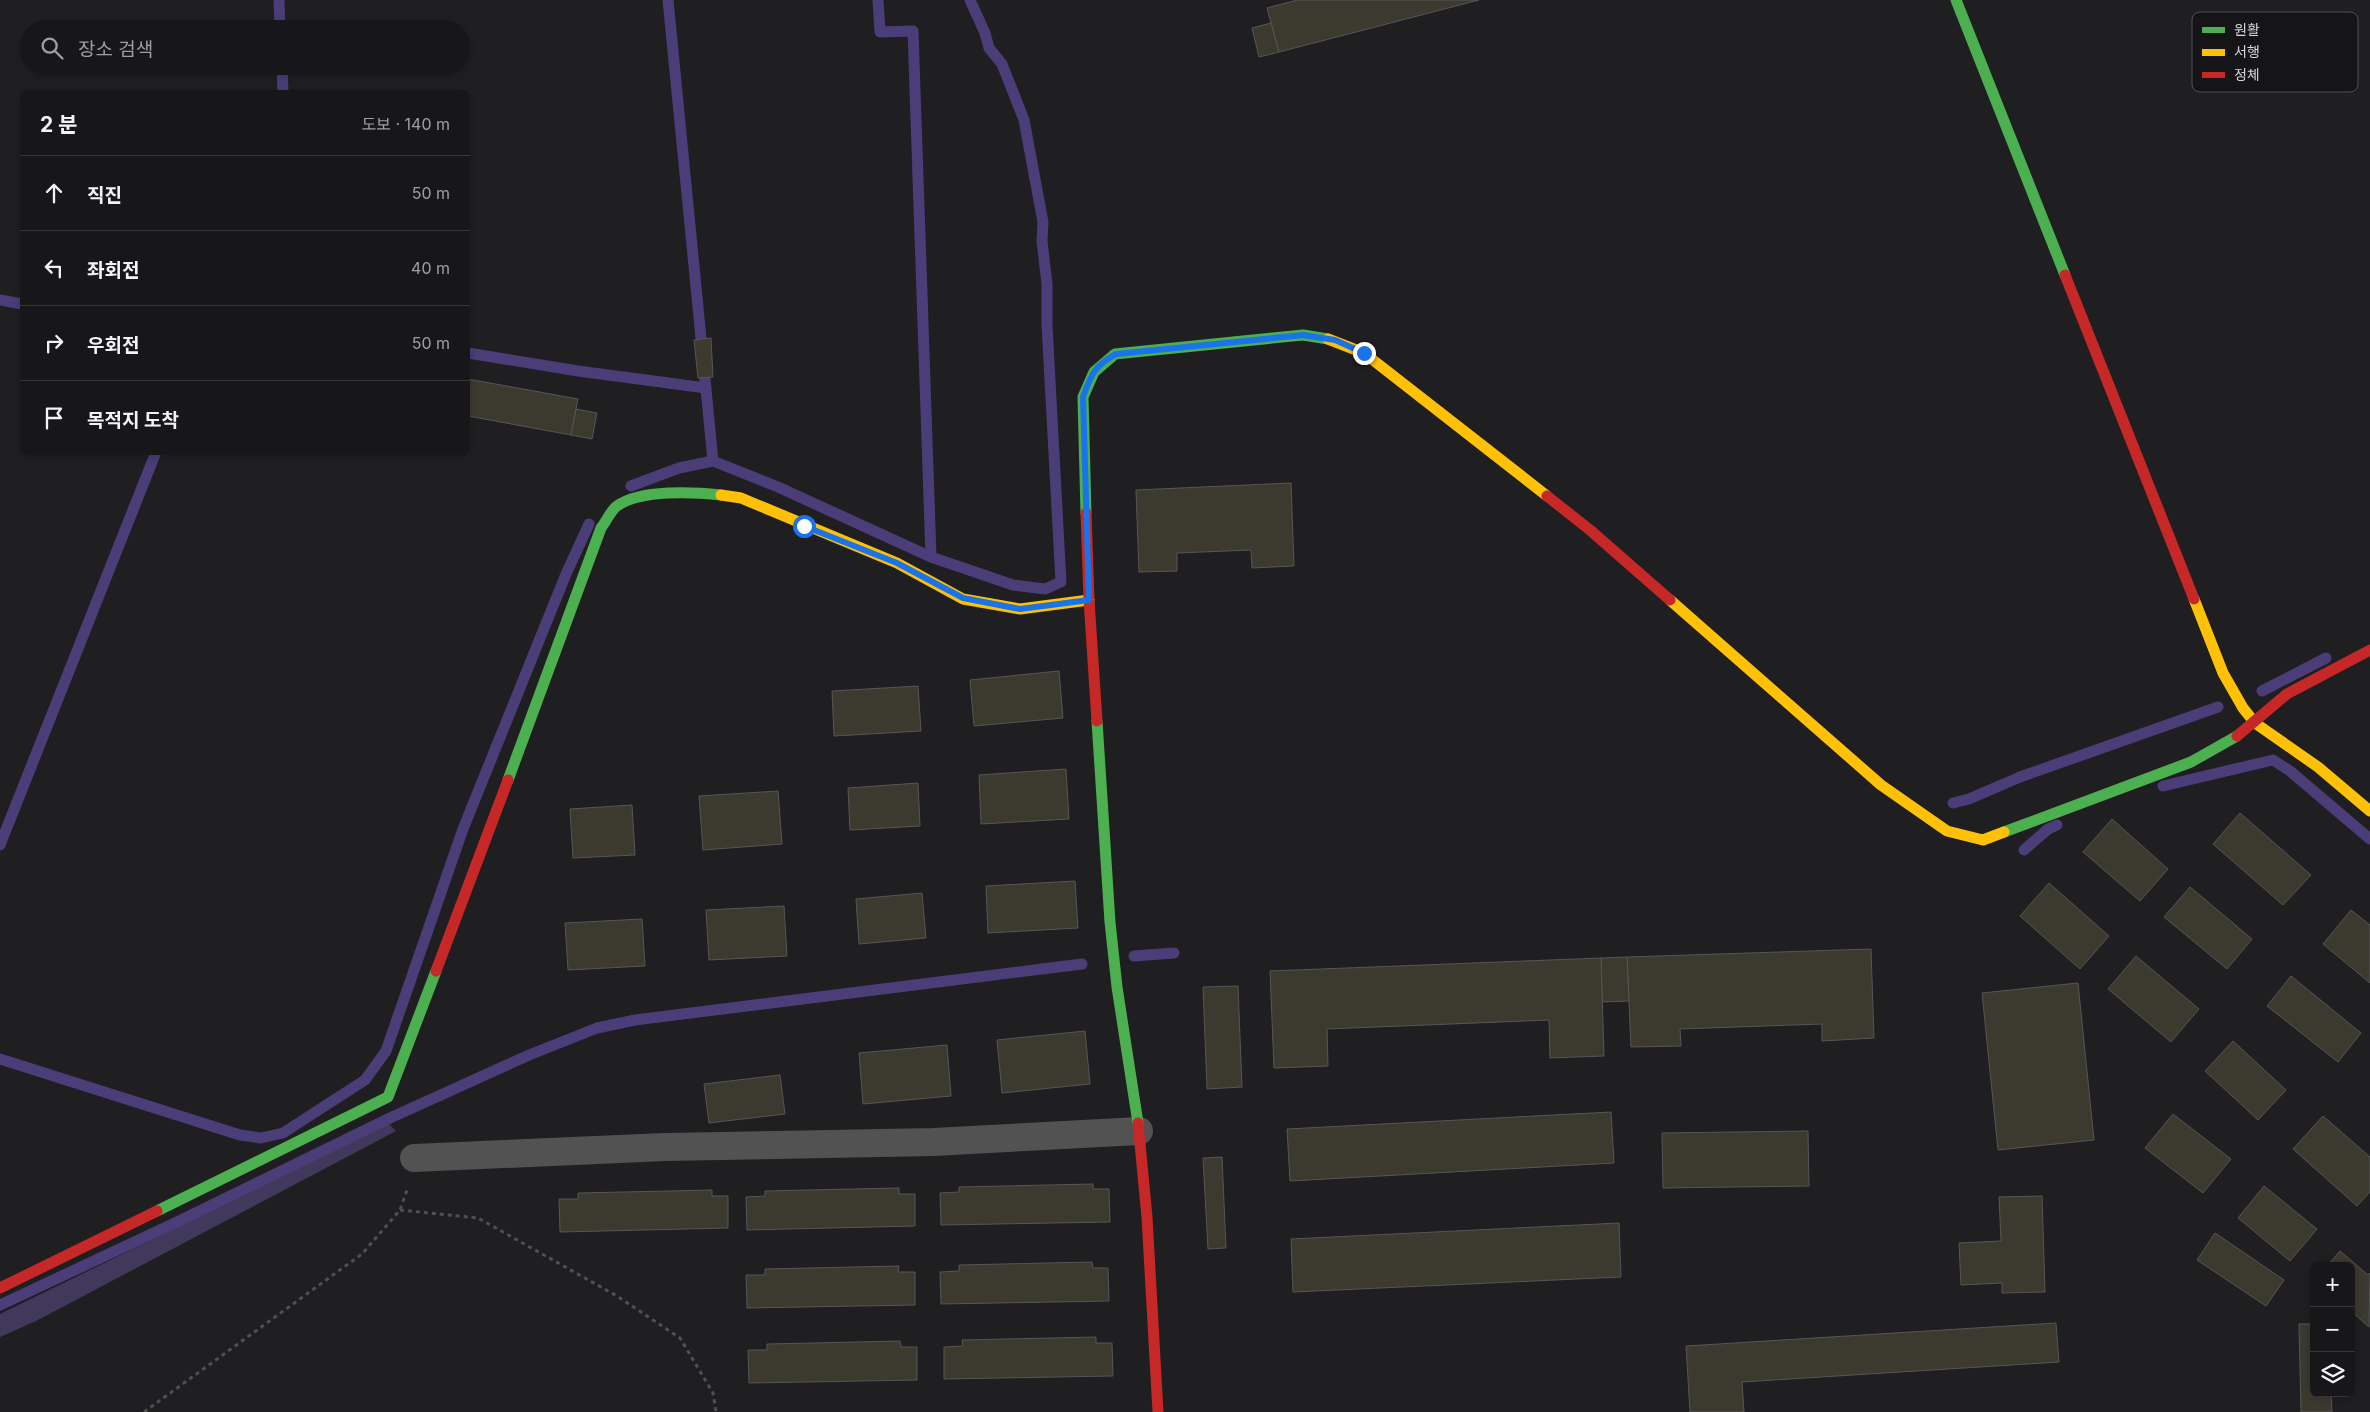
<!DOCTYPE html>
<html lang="ko">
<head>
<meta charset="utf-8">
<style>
  body { margin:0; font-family:Inter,"Noto Sans KR",sans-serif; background:#242325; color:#f1f3f6 }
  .controls { position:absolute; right:15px; bottom:15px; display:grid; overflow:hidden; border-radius:8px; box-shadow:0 2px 8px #0003 }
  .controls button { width:45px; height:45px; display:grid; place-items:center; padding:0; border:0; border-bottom:1px solid #363537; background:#171618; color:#f1f3f6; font:25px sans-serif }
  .stop { position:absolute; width:15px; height:15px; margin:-11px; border:4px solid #1a73e8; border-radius:50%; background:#fff }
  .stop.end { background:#1a73e8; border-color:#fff; box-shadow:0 1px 5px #0008 }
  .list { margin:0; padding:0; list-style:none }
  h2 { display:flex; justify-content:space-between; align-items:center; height:65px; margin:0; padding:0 20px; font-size:21px }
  h2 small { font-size:16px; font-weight:400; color:#9e9fa2 }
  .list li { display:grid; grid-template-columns:32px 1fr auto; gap:15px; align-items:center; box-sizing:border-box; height:75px; padding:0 20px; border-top:1px solid #363537 }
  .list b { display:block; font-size:19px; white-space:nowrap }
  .list em { font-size:16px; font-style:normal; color:#9e9fa2 }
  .icon { flex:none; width:28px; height:28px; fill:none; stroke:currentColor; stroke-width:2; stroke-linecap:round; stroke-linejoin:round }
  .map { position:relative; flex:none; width:2370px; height:1412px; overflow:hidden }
  .search { position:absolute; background:#171618; box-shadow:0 2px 8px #0003; left:20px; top:20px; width:450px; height:55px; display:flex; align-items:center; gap:12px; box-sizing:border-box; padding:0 18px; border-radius:28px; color:#9e9fa2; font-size:19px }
  .panel { position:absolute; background:#171618; box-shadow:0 2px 8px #0003; left:20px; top:90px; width:450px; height:365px; border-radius:8px }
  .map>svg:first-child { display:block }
  .green { fill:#40395c }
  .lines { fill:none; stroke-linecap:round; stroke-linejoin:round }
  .stream { stroke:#4b3d78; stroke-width:11 }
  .building { fill:#3c3a2f; stroke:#575656 }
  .path { stroke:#505051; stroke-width:3; stroke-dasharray:4 4; stroke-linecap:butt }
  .street { stroke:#525252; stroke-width:28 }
  .fast { stroke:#4caf50; stroke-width:11 }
  .slow { stroke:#ffc107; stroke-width:11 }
  .jam { stroke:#c62828; stroke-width:11 }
  .route { stroke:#1a73e8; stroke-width:6 }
  .key { fill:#151417; stroke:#504f52; stroke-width:1 }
  .key-label { font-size:14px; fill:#d9d8db }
</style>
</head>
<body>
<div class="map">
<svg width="2370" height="1412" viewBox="0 0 2370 1412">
  <rect width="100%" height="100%" fill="#1f1e20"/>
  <path class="green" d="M389,1124L396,1131L36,1321L0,1337V1314Z"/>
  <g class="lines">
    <g class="stream">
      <path d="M279,0L280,29"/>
      <path d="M668,0L713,461"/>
      <path d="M878,0L880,32L913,31L931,557"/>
      <path d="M282,66L283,92"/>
      <path d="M0,300L22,304"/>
      <path d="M468,353L578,371L706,388"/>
      <path d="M631,486L679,468L713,461L778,487L931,557L1013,585L1045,589L1061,582L1047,325V284L1042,241L1043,222L1024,120L1002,64L989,48L985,33L970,0"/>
      <path d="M2262,691L2326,658"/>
      <path d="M2163,786L2273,760L2290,771L2370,839"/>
      <path d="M1953,803L1969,799L2020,777L2218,707"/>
      <path d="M0,845L156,452"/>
      <path d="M2024,850L2048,829L2057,825"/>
      <path d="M1134,956L1174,953"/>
      <path d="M0,1059L240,1135L261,1138L283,1133L365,1080L386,1051L463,829L566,574L589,524"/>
      <path d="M0,1305L177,1222L390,1118L529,1055L597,1028L635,1020L1082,964"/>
    </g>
  </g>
  <g class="building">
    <path d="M1297,0H1479L1279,52L1267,8Z"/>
    <path d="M1271,23L1279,52L1259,57L1252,28Z"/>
    <path d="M711,338L713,377L698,378L694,340Z"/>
    <path d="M468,379L578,399L571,435L468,416Z"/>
    <path d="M576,409L597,413L592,439L571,435Z"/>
    <path d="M1291,483L1294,566L1252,568L1251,550L1177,553V571L1139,572L1136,490Z"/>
    <path d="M1059,671L1063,718L974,726L970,680Z"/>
    <path d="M918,686L921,731L834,736L832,691Z"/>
    <path d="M1066,769L1069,819L981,824L979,775Z"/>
    <path d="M918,783L920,826L850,830L848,788Z"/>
    <path d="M778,791L782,844L703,850L699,796Z"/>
    <path d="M632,805L635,855L573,858L570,809Z"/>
    <path d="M2240,813L2311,875L2283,905L2213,844Z"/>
    <path d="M2112,819L2168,869L2140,901L2083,852Z"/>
    <path d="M1075,881L1078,928L988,933L986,886Z"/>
    <path d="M2049,883L2109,936L2080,969L2020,916Z"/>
    <path d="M2190,887L2252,939L2227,969L2164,917Z"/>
    <path d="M922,893L926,938L859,944L856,899Z"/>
    <path d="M784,906L787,956L709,960L706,910Z"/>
    <path d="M2351,910L2370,925V983L2323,944Z"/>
    <path d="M642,919L645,966L568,970L565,923Z"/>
    <path d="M1871,949L1874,1038L1822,1041V1024L1680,1029L1681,1046L1631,1047L1627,957Z"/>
    <path d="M2136,956L2199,1009L2171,1042L2108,989Z"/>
    <path d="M1627,957L1629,1001L1602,1002L1601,958Z"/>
    <path d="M1601,958L1604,1056L1550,1058L1549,1020L1327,1029L1328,1066L1274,1068L1270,971Z"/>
    <path d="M2291,976L2361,1033L2338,1062L2267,1006Z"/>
    <path d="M2078,983L2094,1140L1998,1150L1982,993Z"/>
    <path d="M1238,986L1242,1087L1207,1089L1203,987Z"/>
    <path d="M1085,1031L1090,1084L1002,1093L997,1040Z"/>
    <path d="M2233,1041L2286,1090L2258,1120L2205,1071Z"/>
    <path d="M947,1045L951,1096L863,1104L859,1053Z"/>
    <path d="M780,1075L785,1114L709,1123L704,1084Z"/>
    <path d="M1611,1112L1614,1163L1290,1181L1287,1129Z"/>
    <path d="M2173,1114L2231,1159L2203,1193L2145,1148Z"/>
    <path d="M2323,1116L2370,1157V1192L2357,1206L2293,1149Z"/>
    <path d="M1808,1131L1809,1186L1663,1188L1662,1133Z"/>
    <path d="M1222,1157L1226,1248L1208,1249L1203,1158Z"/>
    <path d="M1093,1184V1189H1109L1110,1222L941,1225L940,1193L959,1192V1187Z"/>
    <path d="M2264,1186L2317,1229L2290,1261L2238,1218Z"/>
    <path d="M899,1188V1194H915V1226L747,1230L746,1197L765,1196V1191Z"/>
    <path d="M712,1190V1196H728V1228L560,1232L559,1199H578V1193Z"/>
    <path d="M2042,1196L2045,1292L2002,1293V1283L1961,1285L1959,1243L2001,1241L1999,1197Z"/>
    <path d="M1619,1223L1621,1277L1293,1292L1291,1239Z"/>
    <path d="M2215,1233L2284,1280L2266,1306L2197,1260Z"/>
    <path d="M2340,1251L2368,1275L2370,1273L2369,1327L2351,1311V1266H2327Z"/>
    <path d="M1092,1262L1093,1268H1108L1109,1301L941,1304L940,1272L959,1271V1265Z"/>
    <path d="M899,1266L898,1272H915V1305L747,1308L746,1275H765V1269Z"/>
    <path d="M2056,1323L2059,1362L1742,1382L1744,1412H1690L1686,1346Z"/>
    <path d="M2299,1324H2314V1393H2331L2332,1412H2301Z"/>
    <path d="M1096,1337V1343H1112L1113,1376L944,1379V1347L963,1346L962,1340Z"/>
    <path d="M900,1341L901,1347H917V1380L749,1383L748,1350H767V1344Z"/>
  </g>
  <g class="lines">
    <g class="path">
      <path d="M400,1210L478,1218L617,1296L680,1338L713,1393L716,1412"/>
      <path d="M144,1412L362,1254L400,1210L407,1190"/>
    </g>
    <path class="street" d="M414,1158L665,1147L934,1142L1139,1131"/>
    <g class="fast">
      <path d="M1956,0L2065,275"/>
      <path d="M1086,513L1083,397L1094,372L1115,354L1303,335L1328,339"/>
      <path d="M1097,721L1110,922L1117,987L1138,1123"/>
      <path d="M508,780L601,528C606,522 611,510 617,506C641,489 694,492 721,495"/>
      <path d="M2004,832L2191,762L2237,736"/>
      <path d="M157,1211L388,1097L436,971"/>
    </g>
    <g class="slow">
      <path d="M1328,339L1364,353L1547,496"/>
      <path d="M721,495L741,498L897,563L963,599L1020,609L1089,600"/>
      <path d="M2194,599L2223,673L2243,708L2255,723L2318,767L2370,811"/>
      <path d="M1670,600L1881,785L1947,831L1983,840L2004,832"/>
    </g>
    <g class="jam">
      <path d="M2065,275L2194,599"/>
      <path d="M1547,496L1590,530L1670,600"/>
      <path d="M1086,513L1089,600L1097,721"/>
      <path d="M2237,736L2287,694L2370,650"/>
      <path d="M436,971L508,780"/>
      <path d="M1138,1123L1147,1217L1158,1412"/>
      <path d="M0,1288L157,1211"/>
    </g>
  </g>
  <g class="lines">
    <path class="route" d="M804,526L897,563L963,598L1020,609L1089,600L1083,397C1091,375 1094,366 1116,354L1303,335L1335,340L1364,353"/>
  </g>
  <rect x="2192" y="12" width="166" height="80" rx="8" class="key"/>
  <rect x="2202" y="27" width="23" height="6" fill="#4caf50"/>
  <rect x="2202" y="49" width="23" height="7" fill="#ffc107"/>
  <rect x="2202" y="72" width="23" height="6" fill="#c62828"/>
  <g class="key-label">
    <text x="2234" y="35">원활</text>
    <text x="2234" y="57">서행</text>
    <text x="2234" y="80">정체</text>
  </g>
</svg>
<div class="controls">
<button>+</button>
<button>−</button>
<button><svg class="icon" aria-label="layers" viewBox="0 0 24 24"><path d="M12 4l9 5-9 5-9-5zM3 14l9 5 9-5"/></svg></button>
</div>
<div class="stop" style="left:804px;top:526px"></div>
<div class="stop end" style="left:1364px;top:353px"></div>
<div class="search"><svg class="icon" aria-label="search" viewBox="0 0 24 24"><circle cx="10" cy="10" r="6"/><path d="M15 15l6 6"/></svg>장소 검색</div>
<section class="panel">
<h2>2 분<small>도보 · 140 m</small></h2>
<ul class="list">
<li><svg class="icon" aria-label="ahead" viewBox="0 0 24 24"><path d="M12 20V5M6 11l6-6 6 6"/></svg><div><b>직진</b></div><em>50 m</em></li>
<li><svg class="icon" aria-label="left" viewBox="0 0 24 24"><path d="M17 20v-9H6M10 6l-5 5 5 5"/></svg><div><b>좌회전</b></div><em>40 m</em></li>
<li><svg class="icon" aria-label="right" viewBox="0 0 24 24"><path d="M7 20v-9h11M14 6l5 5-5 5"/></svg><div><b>우회전</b></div><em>50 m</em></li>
<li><svg class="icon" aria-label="arrive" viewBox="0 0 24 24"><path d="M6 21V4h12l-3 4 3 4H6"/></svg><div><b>목적지 도착</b></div></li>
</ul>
</section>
</div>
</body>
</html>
